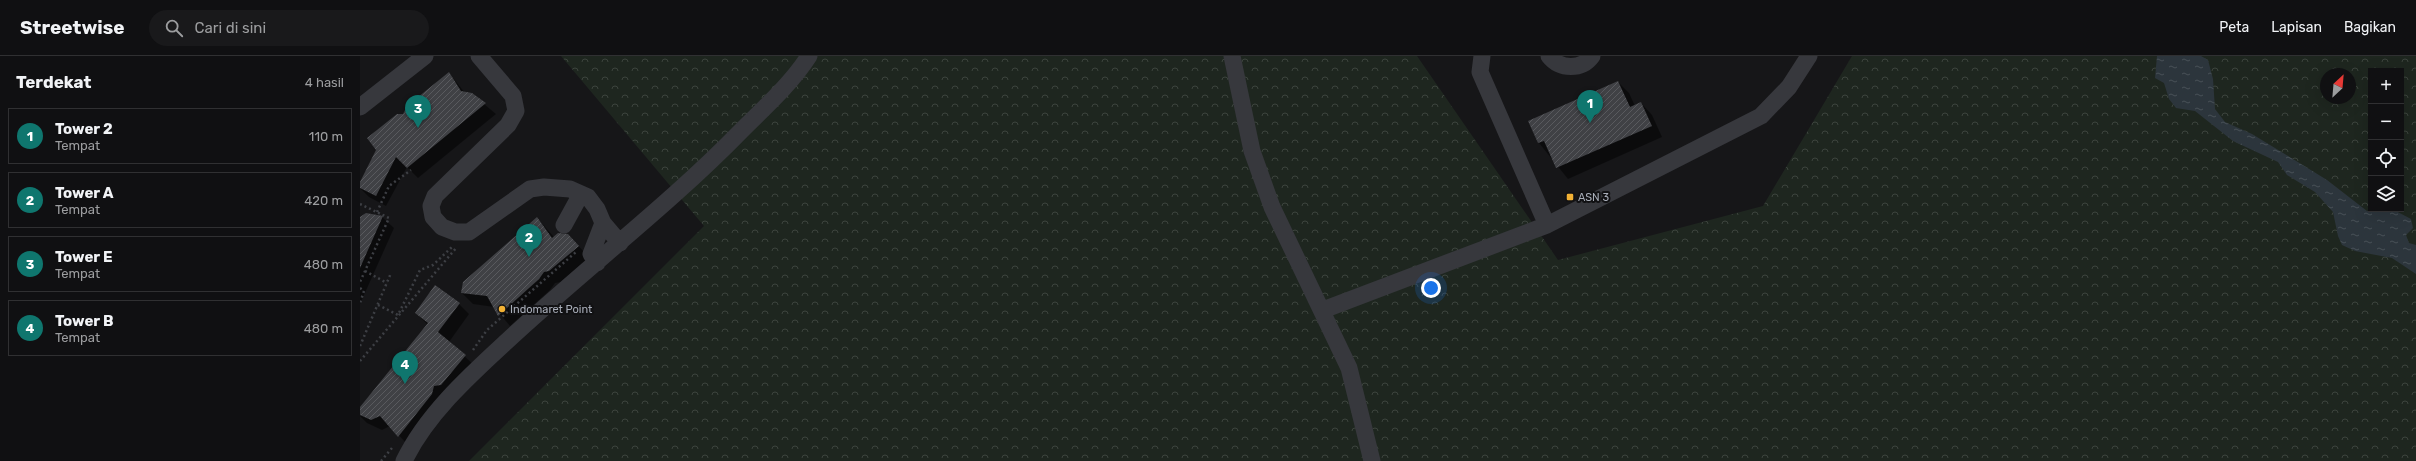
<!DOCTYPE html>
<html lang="id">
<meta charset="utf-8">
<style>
body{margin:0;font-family:Rubik,sans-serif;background:#19191b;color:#f1f3f6}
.controls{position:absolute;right:12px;top:12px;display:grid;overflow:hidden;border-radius:0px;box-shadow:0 4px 16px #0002}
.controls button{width:36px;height:36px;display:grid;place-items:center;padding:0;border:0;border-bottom:1px solid #303032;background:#101012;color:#f1f3f6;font:20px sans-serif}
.compass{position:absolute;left:1960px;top:12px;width:36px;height:36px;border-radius:50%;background:#101012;box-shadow:0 4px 16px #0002;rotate:26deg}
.you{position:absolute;left:1071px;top:232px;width:14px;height:14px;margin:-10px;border:3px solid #fff;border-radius:50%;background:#1a73e8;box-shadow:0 0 0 6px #1a73e833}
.badge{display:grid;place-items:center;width:26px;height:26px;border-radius:50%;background:#0f766e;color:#fff;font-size:13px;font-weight:700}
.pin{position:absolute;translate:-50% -33px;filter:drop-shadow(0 1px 2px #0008)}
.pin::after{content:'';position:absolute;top:21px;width:14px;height:12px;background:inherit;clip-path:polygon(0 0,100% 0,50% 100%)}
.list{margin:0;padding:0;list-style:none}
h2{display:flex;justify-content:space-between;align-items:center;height:52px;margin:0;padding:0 16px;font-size:17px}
h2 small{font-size:13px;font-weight:400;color:#9c9d9f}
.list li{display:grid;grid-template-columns:26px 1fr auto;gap:12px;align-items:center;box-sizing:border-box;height:56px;margin:0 8px 8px;padding:0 8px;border:1px solid #303032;border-radius:0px}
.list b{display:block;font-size:15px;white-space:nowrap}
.list p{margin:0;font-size:13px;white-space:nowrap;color:#9c9d9f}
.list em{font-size:13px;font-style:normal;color:#9c9d9f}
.icon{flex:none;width:22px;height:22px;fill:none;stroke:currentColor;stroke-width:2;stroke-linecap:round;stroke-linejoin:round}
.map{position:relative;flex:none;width:2056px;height:405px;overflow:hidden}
header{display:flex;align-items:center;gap:24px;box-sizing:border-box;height:56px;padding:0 20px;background:#101012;border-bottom:1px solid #303032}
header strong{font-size:19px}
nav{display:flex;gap:22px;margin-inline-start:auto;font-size:14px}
.search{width:280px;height:36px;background:#19191b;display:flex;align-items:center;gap:10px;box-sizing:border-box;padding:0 14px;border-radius:22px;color:#9c9d9f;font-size:15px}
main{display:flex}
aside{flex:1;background:#101012}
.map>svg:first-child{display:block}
</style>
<header>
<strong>Streetwise</strong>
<div class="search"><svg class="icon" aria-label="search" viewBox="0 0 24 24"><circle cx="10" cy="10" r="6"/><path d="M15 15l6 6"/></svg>Cari di sini</div>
<nav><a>Peta</a><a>Lapisan</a><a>Bagikan</a></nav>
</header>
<main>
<aside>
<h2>Terdekat<small>4 hasil</small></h2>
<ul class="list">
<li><span class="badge">1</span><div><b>Tower 2</b><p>Tempat</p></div><em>110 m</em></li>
<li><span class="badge">2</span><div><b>Tower A</b><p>Tempat</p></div><em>420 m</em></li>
<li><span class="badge">3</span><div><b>Tower E</b><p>Tempat</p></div><em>480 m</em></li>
<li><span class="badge">4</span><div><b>Tower B</b><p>Tempat</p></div><em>480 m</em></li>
</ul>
</aside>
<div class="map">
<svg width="2056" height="405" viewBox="0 0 2056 405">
<defs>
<pattern id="forest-crowns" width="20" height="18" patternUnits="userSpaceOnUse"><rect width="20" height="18" fill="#1e261f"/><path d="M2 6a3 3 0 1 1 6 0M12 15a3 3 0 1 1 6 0" fill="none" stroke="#3c433d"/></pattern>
<pattern id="water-ripples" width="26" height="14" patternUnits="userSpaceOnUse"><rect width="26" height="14" fill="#2c353c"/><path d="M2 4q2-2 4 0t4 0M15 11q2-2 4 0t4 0" fill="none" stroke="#485056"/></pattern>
<pattern id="building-hatch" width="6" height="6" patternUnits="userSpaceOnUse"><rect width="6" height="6" fill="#404145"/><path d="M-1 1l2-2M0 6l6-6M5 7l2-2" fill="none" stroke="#595a5e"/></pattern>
</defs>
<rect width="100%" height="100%" fill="#161618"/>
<!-- forest -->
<path fill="url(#forest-crowns)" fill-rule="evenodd" d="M201,0H1057L1198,204L1403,150L1492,0H2056V405H109L344,170ZM2011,15H2041V153H2011ZM1966,18H1990V42H1966Z"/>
<!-- water -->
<path fill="url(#water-ripples)" d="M1797,0H1841L1848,4L1853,23L1855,53L1865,66L1892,78L1967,124L2007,155L2021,156L2032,153L2051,163L2053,172L2046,179L2049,187L2056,189V218L2032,202L1995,195L1982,189L1978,180L1973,156L1955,136L1927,119L1918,106L1873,85L1835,55L1816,52L1809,43L1804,27L1795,22Z"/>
<!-- shadow -->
<path fill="#0007" d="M89,17L105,37L112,38L136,58L58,122L47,111L26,150L9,141L0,132V128L44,59Z
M1258,26L1269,37L1275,50L1281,47L1292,59L1302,81L1208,123L1179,87Z
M6,158L22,161L34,172L0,248V163Z
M177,162L194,181L208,179L229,201L201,226L195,227L190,234L150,270L134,251L113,248L102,237Z
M99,248L109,258L89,286L115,310L47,388L30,370L22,374L7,367L0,360V353L68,269L56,257Z"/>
<!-- building -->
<path fill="url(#building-hatch)" d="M89,16L101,35L112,37L126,47L47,112L36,101L16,140L0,132V126L16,94L7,82L37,58H43L47,50Z
M1258,25L1270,51L1281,46L1292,70L1196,112L1184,85L1178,87L1168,65Z
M6,157L23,160L0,212V161Z
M177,161L192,182L198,177L208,178L219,190L189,215L184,216L179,223L138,260L127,240L101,237L103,226Z
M75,229L100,247L78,276L106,299L81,329L74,330L72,338L38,381L20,360L11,364L0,359V351L68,267L55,257Z"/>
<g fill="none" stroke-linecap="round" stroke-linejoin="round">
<!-- path -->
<path stroke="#3d3f44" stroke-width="2.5" stroke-dasharray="2 3" stroke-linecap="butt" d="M0,148L29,162L0,226
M17,156L29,130L51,114
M5,215L27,227
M0,232L4,235L0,247
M18,249L38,259L60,214L73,209L92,191
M0,290L31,217
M113,294L127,274L216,196
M0,305L97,191
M21,405L32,392"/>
<!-- minor -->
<path stroke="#37383d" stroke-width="17" d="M119,0L153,40L156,55L148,69L75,140L71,150L73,161L82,171L95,176H109L170,133L184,131L210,133L228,141L237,153L243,167L260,187
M872,0L892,95L912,151L989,312L1012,405
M1122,0L1120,16L1187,169
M1189,0C1200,14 1222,14 1232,0
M0,51L65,0
M204,169L221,138
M237,207L231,198L243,167
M963,254L1187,169L1401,60L1429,31L1449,0
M44,405C66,359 109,320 146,286C223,214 308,150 382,74C405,51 431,28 449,0"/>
</g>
<!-- markers -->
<g fill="#f2b134" stroke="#111113" stroke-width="1.5">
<rect x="1206" y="137" width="8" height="8" rx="2"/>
<circle cx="142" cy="253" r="4"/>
</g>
<g text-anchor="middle" stroke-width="4" stroke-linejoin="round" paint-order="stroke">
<!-- poi labels -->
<g font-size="11" fill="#a8adb8" stroke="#111113" text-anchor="start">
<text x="1218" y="145">ASN 3</text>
<text x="150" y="257">Indomaret Point</text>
</g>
</g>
</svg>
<div class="controls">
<button>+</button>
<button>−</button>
<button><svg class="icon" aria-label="locate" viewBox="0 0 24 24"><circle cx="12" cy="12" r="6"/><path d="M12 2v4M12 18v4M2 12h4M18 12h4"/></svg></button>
<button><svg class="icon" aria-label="layers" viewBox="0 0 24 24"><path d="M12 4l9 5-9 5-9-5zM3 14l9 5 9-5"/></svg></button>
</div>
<svg class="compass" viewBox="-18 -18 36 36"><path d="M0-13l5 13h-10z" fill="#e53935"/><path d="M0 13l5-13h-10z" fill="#9c9d9f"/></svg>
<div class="you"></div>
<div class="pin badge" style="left:1230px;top:67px">1</div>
<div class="pin badge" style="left:169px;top:201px">2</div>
<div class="pin badge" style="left:58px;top:72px">3</div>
<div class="pin badge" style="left:45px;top:328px">4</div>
</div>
</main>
